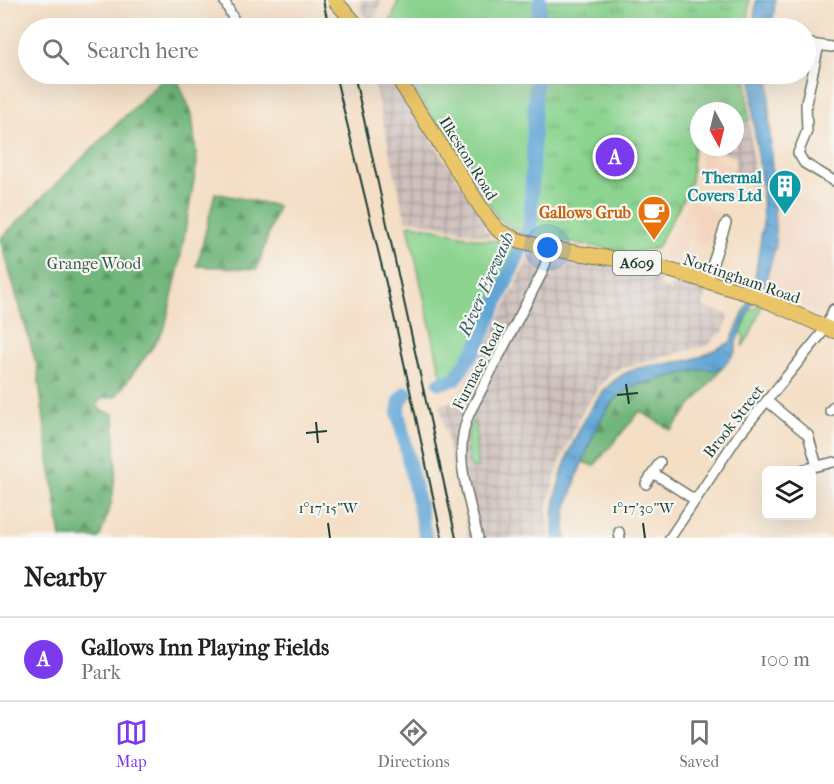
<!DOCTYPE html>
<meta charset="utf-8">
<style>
body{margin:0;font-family:"IM FELL French Canon",serif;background:#f6f6f6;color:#202124}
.controls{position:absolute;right:18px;bottom:18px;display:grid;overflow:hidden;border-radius:9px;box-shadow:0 6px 24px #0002}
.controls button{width:54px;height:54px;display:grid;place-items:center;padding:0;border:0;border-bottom:2px solid #e0e0e0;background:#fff;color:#202124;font:30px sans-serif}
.compass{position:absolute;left:690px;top:102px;width:54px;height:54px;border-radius:50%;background:#fff;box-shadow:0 6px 24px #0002;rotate:173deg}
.you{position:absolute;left:548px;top:248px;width:21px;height:21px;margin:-15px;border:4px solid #fff;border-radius:50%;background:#1a73e8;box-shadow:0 0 0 9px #1a73e833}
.badge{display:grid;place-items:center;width:39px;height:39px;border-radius:50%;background:#7c3aed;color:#fff;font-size:20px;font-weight:700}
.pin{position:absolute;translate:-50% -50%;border:3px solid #fff;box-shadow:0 2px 6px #0006}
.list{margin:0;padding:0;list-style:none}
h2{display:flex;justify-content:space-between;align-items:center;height:78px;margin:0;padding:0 24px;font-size:26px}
h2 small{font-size:20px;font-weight:400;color:#757577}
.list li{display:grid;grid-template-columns:39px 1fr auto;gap:18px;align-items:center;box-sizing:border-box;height:84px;padding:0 24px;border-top:2px solid #e0e0e0}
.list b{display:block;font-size:22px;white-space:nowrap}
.list p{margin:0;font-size:20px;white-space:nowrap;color:#757577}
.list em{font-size:20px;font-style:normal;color:#757577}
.icon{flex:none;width:33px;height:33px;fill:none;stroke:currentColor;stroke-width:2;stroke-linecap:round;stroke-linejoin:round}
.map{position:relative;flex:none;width:834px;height:538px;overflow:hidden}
.search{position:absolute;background:#fff;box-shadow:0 6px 24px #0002;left:18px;right:18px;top:18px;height:66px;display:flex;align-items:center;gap:15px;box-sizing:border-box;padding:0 21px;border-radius:33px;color:#757577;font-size:22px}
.sheet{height:162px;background:#fff}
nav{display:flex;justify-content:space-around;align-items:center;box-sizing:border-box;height:84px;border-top:2px solid #e0e0e0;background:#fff;font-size:16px;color:#757577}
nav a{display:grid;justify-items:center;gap:3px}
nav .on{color:#7c3aed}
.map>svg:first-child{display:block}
</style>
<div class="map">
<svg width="834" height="538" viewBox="0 0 834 538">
<defs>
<pattern id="industrial-grid" width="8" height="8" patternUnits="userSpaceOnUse" patternTransform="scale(1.5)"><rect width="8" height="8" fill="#cfc0bb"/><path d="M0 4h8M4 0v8" fill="none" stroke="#a79d99"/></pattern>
<pattern id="forest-firs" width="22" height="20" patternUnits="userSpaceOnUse" patternTransform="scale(1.5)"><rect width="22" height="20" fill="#71b67a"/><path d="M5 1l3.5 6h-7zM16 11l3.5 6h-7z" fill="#5c9565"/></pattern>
<pattern id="park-tufts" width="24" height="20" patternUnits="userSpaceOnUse" patternTransform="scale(1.5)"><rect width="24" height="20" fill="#8cd490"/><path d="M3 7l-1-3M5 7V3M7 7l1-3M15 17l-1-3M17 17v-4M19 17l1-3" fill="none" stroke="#72ad76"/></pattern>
<pattern id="water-ripples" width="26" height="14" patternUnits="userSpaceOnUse" patternTransform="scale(1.5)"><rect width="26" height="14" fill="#61a5d6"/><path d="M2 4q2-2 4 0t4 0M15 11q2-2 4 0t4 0" fill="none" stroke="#4f88ae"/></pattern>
</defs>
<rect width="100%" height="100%" fill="#f6f6f2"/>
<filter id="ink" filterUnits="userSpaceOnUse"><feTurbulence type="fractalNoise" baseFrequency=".0167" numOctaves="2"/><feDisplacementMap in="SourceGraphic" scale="12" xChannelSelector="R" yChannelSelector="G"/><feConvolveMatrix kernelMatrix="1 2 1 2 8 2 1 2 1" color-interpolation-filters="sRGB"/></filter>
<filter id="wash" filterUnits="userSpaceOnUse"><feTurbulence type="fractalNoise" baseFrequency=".008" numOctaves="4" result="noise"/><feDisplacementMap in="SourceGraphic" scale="24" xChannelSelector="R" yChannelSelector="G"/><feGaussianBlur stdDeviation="1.35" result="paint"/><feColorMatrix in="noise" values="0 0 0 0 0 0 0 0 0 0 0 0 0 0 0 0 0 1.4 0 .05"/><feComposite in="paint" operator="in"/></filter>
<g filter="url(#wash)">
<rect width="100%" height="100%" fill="#f4dec4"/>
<!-- built -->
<path fill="#f3d4bf" d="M735,121H749L743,160L715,149L712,155L716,161L734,168L726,189L700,178L702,147H735Z
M773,181L834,215V293L824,316L763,289L776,245Z
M691,200L719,213L705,245L688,239L678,263L662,256Z"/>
<!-- industrial -->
<path fill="url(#industrial-grid)" d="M361,0H382L372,23L361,11Z
M389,74L484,220L485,231L490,233L489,237L414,220L406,221L373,79Z
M735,121H749L756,188L732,174L737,158L712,147H735Z
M531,254L653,273L660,279L659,286L669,290L675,279L708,288L703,306L729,315L723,332L715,337L713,341L708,345L622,368L612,373L600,386L582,412L558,467L547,510L549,538H468L463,501L459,494L440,405L459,400Z"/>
<!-- grass -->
<path fill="#8cd490" stroke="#568862" stroke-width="1.5" d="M398,0H536L534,28H386L393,17Z
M404,74H531L526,216L522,233L505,224L497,216Z
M413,224L483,240L507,241L516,244L490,309L457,373L442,379L408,225Z
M757,304L762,306L750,335L742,347L744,336L741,333L750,309L755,310Z
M472,422L476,423L477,468H471C465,455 466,435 472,422Z"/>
<!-- forest -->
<path fill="url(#forest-firs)" stroke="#487a57" stroke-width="1.5" d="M168,74H175L192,114L197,163L179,266L165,327L152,348L116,396L101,399L97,405L100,410L114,414L116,468L112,500L101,534L99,538H61L47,445L37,366L0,239Z
M215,193L278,206L257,269L197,266Z
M723,367L671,430L640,411L594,466L582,462C592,438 602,407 625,391C636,383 680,373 696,370C705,368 714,370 723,367Z"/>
<!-- park -->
<path fill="url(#park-tufts)" stroke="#568862" stroke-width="1.5" d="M543,0H749L748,28H542Z
M540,74H746L749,121H735V111H699V121H696L691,181L686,194L656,249L628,252L533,236L537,221L536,168Z"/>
<!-- water -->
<path fill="url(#water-ripples)" stroke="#407185" stroke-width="1.5" d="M756,0H775L772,28H754Z
M752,74H770L769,116L776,245L763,289L753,302L736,342V351L723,367L714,370L702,369L639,384L625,391L611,403L598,424L580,468L566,509L565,524L566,538H554C553,527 553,516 554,506C560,467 588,394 624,374C646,362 673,366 696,358C708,355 718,347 730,343L753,292L763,224L762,187L753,118Z"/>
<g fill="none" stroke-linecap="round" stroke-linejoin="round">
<!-- river -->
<path stroke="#61a5d6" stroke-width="14" d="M538,28L540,0
M440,383L455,379L478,345L530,229L536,74
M406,393L400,401L398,412L426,538"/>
</g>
</g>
<g filter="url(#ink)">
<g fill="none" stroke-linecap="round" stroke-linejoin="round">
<defs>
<path id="minor" d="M224,0L238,28
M810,44L832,47
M819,45L806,103L807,131L798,153L804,163L834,181
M707,281L726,223
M767,401L808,435L817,466
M830,411L834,406
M801,470L834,462
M653,473L695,500
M646,484L660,462
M619,532L620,538
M478,538C469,497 451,452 470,412L542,273L546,262V248
M670,538L738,436L827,327"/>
<path id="tertiary" d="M827,327L834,310"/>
<path id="primary" d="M395,74L487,217L499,231L518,240L546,248L641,263L669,270L756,296L834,331"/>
</defs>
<!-- minor casing -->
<use href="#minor" stroke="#6a7566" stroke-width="12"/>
<!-- tertiary casing -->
<use href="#tertiary" stroke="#6a7566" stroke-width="14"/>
<!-- primary casing -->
<use href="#primary" stroke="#6a7566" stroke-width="16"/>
<!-- minor -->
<use href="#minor" stroke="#fff" stroke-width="9"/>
<!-- tertiary -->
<use href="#tertiary" stroke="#fff" stroke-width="10"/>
<!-- primary -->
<use href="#primary" stroke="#eac669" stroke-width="14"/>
<!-- rail -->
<path stroke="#1f3d34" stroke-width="2" d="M323,0L329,28
M337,0L344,28
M335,74L393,312L442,538
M354,74L456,538"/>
<defs>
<path id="primary-bridge" d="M334,0L360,28"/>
</defs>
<!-- primary-bridge casing -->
<use href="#primary-bridge" stroke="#6a7566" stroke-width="16" stroke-linecap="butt"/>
<!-- primary-bridge -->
<use href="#primary-bridge" stroke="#eac669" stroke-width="14"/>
</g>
</g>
<!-- ticks -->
<path fill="none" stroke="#1f3d34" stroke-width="2" d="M626,384L629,404M617,395L638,393M316,422L318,443M306,433L327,431M328,523L330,538M643,523L645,538"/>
<!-- icons -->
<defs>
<symbol id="building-pin" viewBox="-11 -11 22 30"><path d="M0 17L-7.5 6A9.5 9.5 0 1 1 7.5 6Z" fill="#0f9aa8" stroke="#f6f6f2"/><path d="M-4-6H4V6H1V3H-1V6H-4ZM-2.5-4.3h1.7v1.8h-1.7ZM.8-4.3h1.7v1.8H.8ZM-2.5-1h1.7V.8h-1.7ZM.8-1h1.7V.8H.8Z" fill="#fff"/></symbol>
<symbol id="cafe-pin" viewBox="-11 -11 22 30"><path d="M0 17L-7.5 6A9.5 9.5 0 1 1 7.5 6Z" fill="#e8710a" stroke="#f6f6f2"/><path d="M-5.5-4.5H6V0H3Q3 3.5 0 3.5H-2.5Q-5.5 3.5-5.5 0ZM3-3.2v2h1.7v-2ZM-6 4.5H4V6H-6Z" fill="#fff"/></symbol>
</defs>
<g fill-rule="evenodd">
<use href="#building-pin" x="766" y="167" width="38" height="52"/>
<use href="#cafe-pin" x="635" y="193" width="38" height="52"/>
</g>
<g text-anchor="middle" stroke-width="4.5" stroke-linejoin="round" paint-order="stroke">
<!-- shield labels -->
<rect fill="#f6f6f2" stroke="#60746d" stroke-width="1.5" x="613" y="251" width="48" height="24" rx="4.5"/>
<g font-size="15" font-weight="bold" fill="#1f3d34">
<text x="637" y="268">A609</text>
</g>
<!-- street labels -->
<g font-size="16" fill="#1f3d34" stroke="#f6f6f2">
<text transform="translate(469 158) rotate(58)" y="6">Ilkeston Road</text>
<text transform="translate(742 278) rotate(19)" y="6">Nottingham Road</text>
<text transform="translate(478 366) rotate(-63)" y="6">Furnace Road</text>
<text transform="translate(733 421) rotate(-52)" y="6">Brook Street</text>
</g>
<!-- culture labels -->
<g font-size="16" font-weight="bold" fill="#0d838f" stroke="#f6f6f2" text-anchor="end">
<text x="762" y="183">Thermal<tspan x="762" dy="18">Covers Ltd</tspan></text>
</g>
<!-- food labels -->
<g font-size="16" font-weight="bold" fill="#c56008" stroke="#f6f6f2" text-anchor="end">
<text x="631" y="218">Gallows Grub</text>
</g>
<!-- park labels -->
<g font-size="16" fill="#355b46" stroke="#f6f6f2">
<text x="94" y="269">Grange Wood</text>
</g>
<!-- water labels -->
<g font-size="18" font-style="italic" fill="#335c65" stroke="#f6f6f2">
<text transform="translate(486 284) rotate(-66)" y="6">River Erewash</text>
</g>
</g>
<g font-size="15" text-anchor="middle" fill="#1f3d34" stroke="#f6f6f2" stroke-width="4.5" stroke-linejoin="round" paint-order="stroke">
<text x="328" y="513">1°17'15"W</text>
<text x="643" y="513">1°17'30"W</text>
</g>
</svg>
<div class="controls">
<button><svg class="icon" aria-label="layers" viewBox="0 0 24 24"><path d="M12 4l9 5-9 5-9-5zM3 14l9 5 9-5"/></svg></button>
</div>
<svg class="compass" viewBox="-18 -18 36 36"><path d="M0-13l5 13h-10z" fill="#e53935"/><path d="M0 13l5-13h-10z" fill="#757577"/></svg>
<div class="you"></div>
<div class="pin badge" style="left:615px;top:157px">A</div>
<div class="search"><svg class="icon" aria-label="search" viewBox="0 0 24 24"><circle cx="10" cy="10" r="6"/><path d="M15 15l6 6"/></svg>Search here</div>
</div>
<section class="sheet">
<h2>Nearby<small></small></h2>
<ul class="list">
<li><span class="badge">A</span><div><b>Gallows Inn Playing Fields</b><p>Park</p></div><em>100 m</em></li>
</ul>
</section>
<nav>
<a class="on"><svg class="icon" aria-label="map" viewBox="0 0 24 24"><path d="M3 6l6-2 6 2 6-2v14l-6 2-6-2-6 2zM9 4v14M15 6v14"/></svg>Map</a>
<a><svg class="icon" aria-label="directions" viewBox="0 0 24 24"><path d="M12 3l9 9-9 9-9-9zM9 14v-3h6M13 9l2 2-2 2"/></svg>Directions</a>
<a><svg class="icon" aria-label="saved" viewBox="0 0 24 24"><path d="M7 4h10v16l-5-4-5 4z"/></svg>Saved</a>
</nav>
